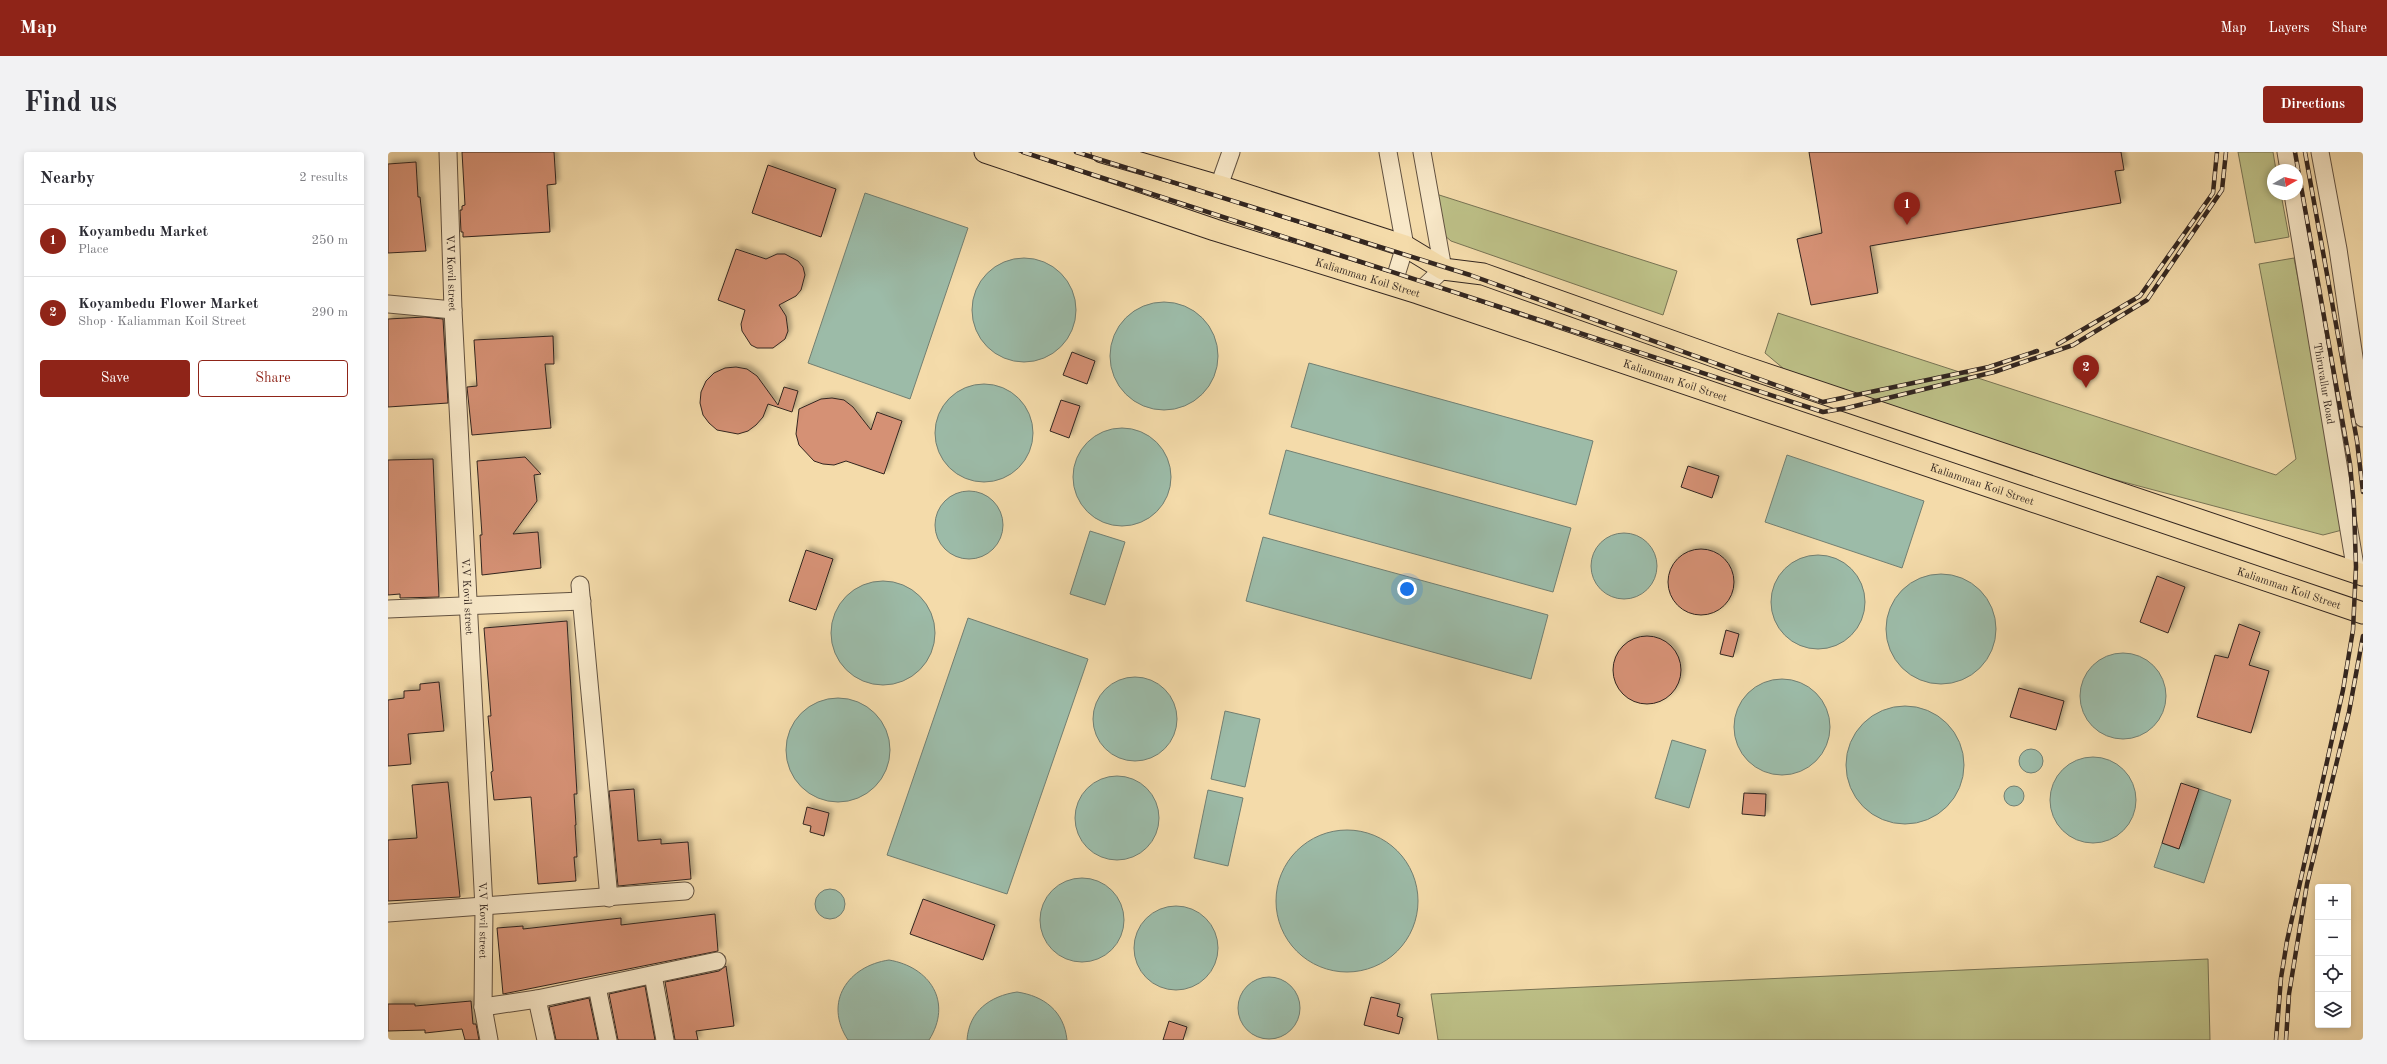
<!DOCTYPE html>
<meta charset="utf-8">
<style>
body{margin:0;font-family:"Old Standard TT",serif;background:#f2f2f3;color:#2b2b33}
.controls{position:absolute;right:12px;bottom:12px;display:grid;overflow:hidden;border-radius:4px;box-shadow:0 2px 6px #0003}
.controls button{width:36px;height:36px;display:grid;place-items:center;padding:0;border:0;border-bottom:1px solid #e1e1e2;background:#fff;color:#2b2b33;font:20px sans-serif}
.compass{position:absolute;left:1879px;top:12px;width:36px;height:36px;border-radius:50%;background:#fff;box-shadow:0 2px 6px #0003;rotate:81deg}
.you{position:absolute;left:1019px;top:437px;width:14px;height:14px;margin:-10px;border:3px solid #fff;border-radius:50%;background:#1a73e8;box-shadow:0 0 0 6px #1a73e833}
.badge{display:grid;place-items:center;width:26px;height:26px;border-radius:50%;background:#8f2418;color:#fff;font-size:13px;font-weight:700}
.pin{position:absolute;translate:-50% -33px;filter:drop-shadow(0 1px 2px #0008)}
.pin::after{content:'';position:absolute;top:21px;width:14px;height:12px;background:inherit;clip-path:polygon(0 0,100% 0,50% 100%)}
.list{margin:0;padding:0;list-style:none}
h2{display:flex;justify-content:space-between;align-items:center;height:52px;margin:0;padding:0 16px;font-size:17px}
h2 small{font-size:13px;font-weight:400;color:#7c7c81}
.list li{display:grid;grid-template-columns:26px 1fr auto;gap:12px;align-items:center;box-sizing:border-box;height:72px;padding:0 16px;border-top:1px solid #e1e1e2}
.list b{display:block;font-size:15px;white-space:nowrap}
.list p{margin:0;font-size:13px;white-space:nowrap;color:#7c7c81}
.list em{font-size:13px;font-style:normal;color:#7c7c81}
.actions{display:flex;gap:8px;padding:12px 16px}
.actions a{flex:1;padding:9px 0;border:1px solid #8f2418;border-radius:4px;text-align:center;font-size:14px;color:#8f2418}
.actions .main{background:#8f2418;color:#fff}
.icon{flex:none;width:22px;height:22px;fill:none;stroke:currentColor;stroke-width:2;stroke-linecap:round;stroke-linejoin:round}
.map{position:relative;flex:none;width:1975px;height:888px;overflow:hidden;border-radius:4px}
header{display:flex;align-items:center;gap:24px;box-sizing:border-box;height:56px;padding:0 20px;background:#8f2418;color:#fff}
header strong{font-size:19px}
nav{display:flex;gap:22px;margin-inline-start:auto;font-size:14px}
.intro{display:flex;align-items:center;justify-content:space-between;box-sizing:border-box;height:96px;padding:0 24px}
h1{margin:0;font-size:28px}
.button{padding:10px 18px;border-radius:4px;background:#8f2418;color:#fff;font-size:14px;font-weight:700}
main{display:flex;gap:24px;padding:0 24px}
aside{flex:1;background:#fff;border-radius:4px;box-shadow:0 2px 6px #0003}
.map>svg:first-child{display:block}
</style>
<header>
<strong>Map</strong>
<nav><a>Map</a><a>Layers</a><a>Share</a></nav>
</header>
<div class="intro"><h1>Find us</h1><a class="button">Directions</a></div>
<main>
<aside>
<h2>Nearby<small>2 results</small></h2>
<ul class="list">
<li><span class="badge">1</span><div><b>Koyambedu Market</b><p>Place</p></div><em>250 m</em></li>
<li><span class="badge">2</span><div><b>Koyambedu Flower Market</b><p>Shop · Kaliamman Koil Street</p></div><em>290 m</em></li>
</ul>
<div class="actions"><a class="main">Save</a><a>Share</a></div>
</aside>
<div class="map">
<svg width="1975" height="888" viewBox="0 0 1975 888">
<defs>
<filter id="shadow"><feDropShadow dx="3.5" dy="-3.5" stdDeviation="2" flood-color="#0004"/></filter>
</defs>
<rect width="100%" height="100%" fill="#f4dbaa"/>
<filter id="stains"><feTurbulence type="fractalNoise" baseFrequency=".005" numOctaves="4"/><feColorMatrix values="0 0 0 0 .2 0 0 0 0 .09 0 0 0 0 .02 0 0 0 .5 -.17"/></filter>
<radialGradient id="worn" r=".72"><stop offset=".6" stop-color="#630" stop-opacity="0"/><stop offset="1" stop-color="#630" stop-opacity=".3"/></radialGradient>
<!-- green -->
<path fill="#bdc087" stroke="#787354" d="M1850,0H1885L1888,18H1885V42H1893L1901,85L1867,91Z
M1045,41L1289,119L1275,163L1063,89L1056,83Z
M1906,106L1958,377L1935,383L1435,250L1377,201L1390,161L1888,323L1908,307L1871,112Z
M1820,807L1822,888H1050L1043,842Z"/>
<!-- water -->
<path fill="#9cbba8" stroke="#727f72" d="M477,41L580,76L522,247L420,211Z
M584 158a52 52 0 1 1 104 0a52 52 0 1 1-104 0Z
M722 204a54 54 0 1 1 108 0a54 54 0 1 1-108 0Z
M921,211L1205,289L1188,353L903,275Z
M547 281a49 49 0 1 1 98 0a49 49 0 1 1-98 0Z
M685 325a49 49 0 1 1 98 0a49 49 0 1 1-98 0Z
M898,298L1183,376L1165,440L881,362Z
M1399,303L1536,349L1514,416L1377,370Z
M547 373a34 34 0 1 1 68 0a34 34 0 1 1-68 0Z
M702,379L737,390L717,453L682,442Z
M1203 414a33 33 0 1 1 66 0a33 33 0 1 1-66 0Z
M875,385L1160,463L1143,527L858,449Z
M1383 450a47 47 0 1 1 94 0a47 47 0 1 1-94 0Z
M1498 477a55 55 0 1 1 110 0a55 55 0 1 1-110 0Z
M443 481a52 52 0 1 1 104 0a52 52 0 1 1-104 0Z
M580,466L700,507L619,742L499,703Z
M1692 544a43 43 0 1 1 86 0a43 43 0 1 1-86 0Z
M705 567a42 42 0 1 1 84 0a42 42 0 1 1-84 0Z
M1346 575a48 48 0 1 1 96 0a48 48 0 1 1-96 0Z
M398 598a52 52 0 1 1 104 0a52 52 0 1 1-104 0Z
M1458 613a59 59 0 1 1 118 0a59 59 0 1 1-118 0Z
M837,559L872,567L857,635L823,627Z
M1284,588L1318,598L1301,656L1267,646Z
M1631 609a12 12 0 1 1 24 0a12 12 0 1 1-24 0Z
M1662 648a43 43 0 1 1 86 0a43 43 0 1 1-86 0Z
M687 666a42 42 0 1 1 84 0a42 42 0 1 1-84 0Z
M1616 644a10 10 0 1 1 20 0a10 10 0 1 1-20 0Z
M1811,637L1843,648L1816,731L1766,715L1774,691L1791,697Z
M820,638L855,646L840,714L806,706Z
M888 749a71 71 0 1 1 142 0a71 71 0 1 1-142 0Z
M652 768a42 42 0 1 1 84 0a42 42 0 1 1-84 0Z
M427 752a15 15 0 1 1 30 0a15 15 0 1 1-30 0Z
M746 796a42 42 0 1 1 84 0a42 42 0 1 1-84 0Z
M501,808C542,815 565,850 541,888H460C435,850 460,814 501,808Z
M850 856a31 31 0 1 1 62 0a31 31 0 1 1-62 0Z
M629,840C656,844 676,859 679,888H579C581,859 602,844 629,840Z"/>
<!-- building -->
<path fill="#d59174" stroke="#332620" filter="url(#shadow)" d="M74,0H166L168,32L159,33L162,80L75,85V80H73L72,58H74V54L77,53Z
M1421,0H1733L1736,18L1727,19L1733,51L1482,94L1490,141L1423,153L1409,87L1434,81Z
M28,10L30,45H32L38,99L0,101V12Z
M380,13L448,37L433,85L364,61Z
M348,97L378,107L389,102H397L410,109L415,115L417,123L413,138L408,144L391,153L398,164L400,179L397,187L385,196H369L363,193L354,179L353,172L357,158L330,148Z
M37,165L55,167L60,251L0,255V167Z
M165,184L166,212H157L163,276L84,283L79,235L89,234L86,188Z
M684,200L707,209L699,232L675,223Z
M348,215L359,217L369,224L390,253L396,235L410,239L404,260L380,252L375,265L368,273L360,279L350,282L329,278L321,271L315,263L312,251L313,240L318,229L326,221L337,216Z
M444,246L456,248L465,255L483,278L489,260L514,269L496,322L458,309L446,313L435,312L426,309L411,293L408,282L411,257L433,247Z
M673,248L692,254L681,286L662,279Z
M137,305L153,322L146,323L149,349L125,382L150,380L153,416L94,423L92,383H94L89,309Z
M45,307L51,445L12,446V442L0,443V308Z
M1300,314L1331,324L1324,346L1293,335Z
M1280 430a33 33 0 1 1 66 0a33 33 0 1 1-66 0Z
M418,398L445,407L428,458L401,449Z
M1769,424L1797,435L1780,481L1752,470Z
M179,469L189,642H186L188,673H187L189,705H186L188,729L150,732L143,645L106,648L103,620L105,619L100,564H103L96,476Z
M1851,472L1872,480L1861,513L1881,519L1863,581L1809,565L1827,503L1840,506Z
M1338,478L1351,482L1345,505L1332,502Z
M1225 518a34 34 0 1 1 68 0a34 34 0 1 1-68 0Z
M51,530L56,579L20,582L23,612L0,614V548L16,546V539L32,538V532Z
M1631,536L1676,549L1668,578L1622,565Z
M60,630L72,745L0,749V688L29,686L24,633Z
M1793,631L1811,637L1791,697L1774,691Z
M246,637L250,689L273,687V692L300,690L303,727L230,734L221,639Z
M1356,641L1378,642L1377,664L1354,662Z
M419,655L441,661L436,684L422,680L423,674L415,672Z
M535,747L607,773L595,808L522,782Z
M327,762L330,799L115,842L109,776L135,774V777L233,766V773Z
M338,814L346,874L308,879L310,888H287L277,830L331,819Z
M257,834L267,888H230L221,842Z
M983,845L1012,852L1009,864L1015,866L1011,882L976,873Z
M201,846L210,888H168L161,855Z
M83,849L85,872H88L91,888H77L74,877L37,881V878L0,879V852H27V854Z
M781,869L799,875L795,888H775Z"/>
<g fill="none" stroke-linecap="round" stroke-linejoin="round">
<defs>
<g id="minor">
<path id="s1" d="M60,0L65,158L96,756L95,855L101,888"/>
<path d="M1000,0L1017,94L1005,133"/>
<path d="M1898,0L1901,18"/>
<path d="M1932,0L1950,97L1975,266"/>
<path d="M831,34L843,0"/>
<path id="s2" d="M1905,42L1968,420"/>
<path d="M1030,141L1055,117L1034,0"/>
<path d="M0,152L65,158"/>
<path d="M192,433L221,746"/>
<path d="M0,457L194,449"/>
<path d="M0,761L297,739"/>
<path d="M265,823L277,888"/>
<path d="M209,835L220,888"/>
<path d="M149,847L158,888"/>
<path d="M95,855L149,847L329,809"/>
</g>
<g id="major">
<path id="s3" d="M597,0L827,78L1030,141L1975,461"/>
<path d="M714,0L831,34L1017,94L1055,117L1095,122L1348,212L1975,423"/>
</g>
</defs>
<!-- minor casing -->
<use href="#minor" stroke="#635342" stroke-width="19"/>
<!-- major casing -->
<use href="#major" stroke="#332620" stroke-width="23"/>
<!-- minor -->
<use href="#minor" stroke="#f8e8c8" stroke-width="17"/>
<!-- major -->
<use href="#major" stroke="#f4dbaa" stroke-width="21"/>
<defs>
<path id="rail" d="M635,0L1435,260L1459,256L1606,220L1685,193L1759,148L1834,38L1838,0
M688,0L1082,123L1435,250L1601,215L1649,199
M1917,0L1969,289L1975,340
M1670,192L1752,144L1825,41L1829,0
M1888,888L1893,826L1899,789L1955,538L1965,478L1968,415L1966,355L1962,312L1907,0
M1898,888L1901,842L1919,732L1961,560L1975,484"/>
</defs>
<!-- rail casing -->
<use href="#rail" stroke="#332620" stroke-width="4.5"/>
<!-- rail -->
<use href="#rail" stroke="#f8e8c8" stroke-width="3" stroke-dasharray="9" stroke-linecap="butt"/>
</g>
<g text-anchor="middle" stroke-width="3" stroke-linejoin="round" paint-order="stroke">
<!-- street labels -->
<g font-size="11" fill="#332620" stroke="#f8e8c8">
<text dy="4" stroke="none"><textPath href="#s1" startOffset="121">V.V Kovil street</textPath></text>
<text dy="4" stroke="none"><textPath href="#s3" startOffset="403">Kaliamman Koil Street</textPath></text>
<text dy="4" stroke="none"><textPath href="#s3" startOffset="727">Kaliamman Koil Street</textPath></text>
<text dy="4" stroke="none"><textPath href="#s2" startOffset="192">Thiruvallur Road</textPath></text>
<text dy="4" stroke="none"><textPath href="#s3" startOffset="1051">Kaliamman Koil Street</textPath></text>
<text dy="4" stroke="none"><textPath href="#s3" startOffset="1375">Kaliamman Koil Street</textPath></text>
<text dy="4" stroke="none"><textPath href="#s1" startOffset="445">V.V Kovil street</textPath></text>
<text dy="4" stroke="none"><textPath href="#s1" startOffset="769">V.V Kovil street</textPath></text>
</g>
</g>
<rect width="100%" height="100%" filter="url(#stains)"/>
<rect width="100%" height="100%" fill="url(#worn)"/>
</svg>
<div class="controls">
<button>+</button>
<button>−</button>
<button><svg class="icon" aria-label="locate" viewBox="0 0 24 24"><circle cx="12" cy="12" r="6"/><path d="M12 2v4M12 18v4M2 12h4M18 12h4"/></svg></button>
<button><svg class="icon" aria-label="layers" viewBox="0 0 24 24"><path d="M12 4l9 5-9 5-9-5zM3 14l9 5 9-5"/></svg></button>
</div>
<svg class="compass" viewBox="-18 -18 36 36"><path d="M0-13l5 13h-10z" fill="#e53935"/><path d="M0 13l5-13h-10z" fill="#7c7c81"/></svg>
<div class="you"></div>
<div class="pin badge" style="left:1519px;top:73px">1</div>
<div class="pin badge" style="left:1698px;top:236px">2</div>
</div>
</main>
